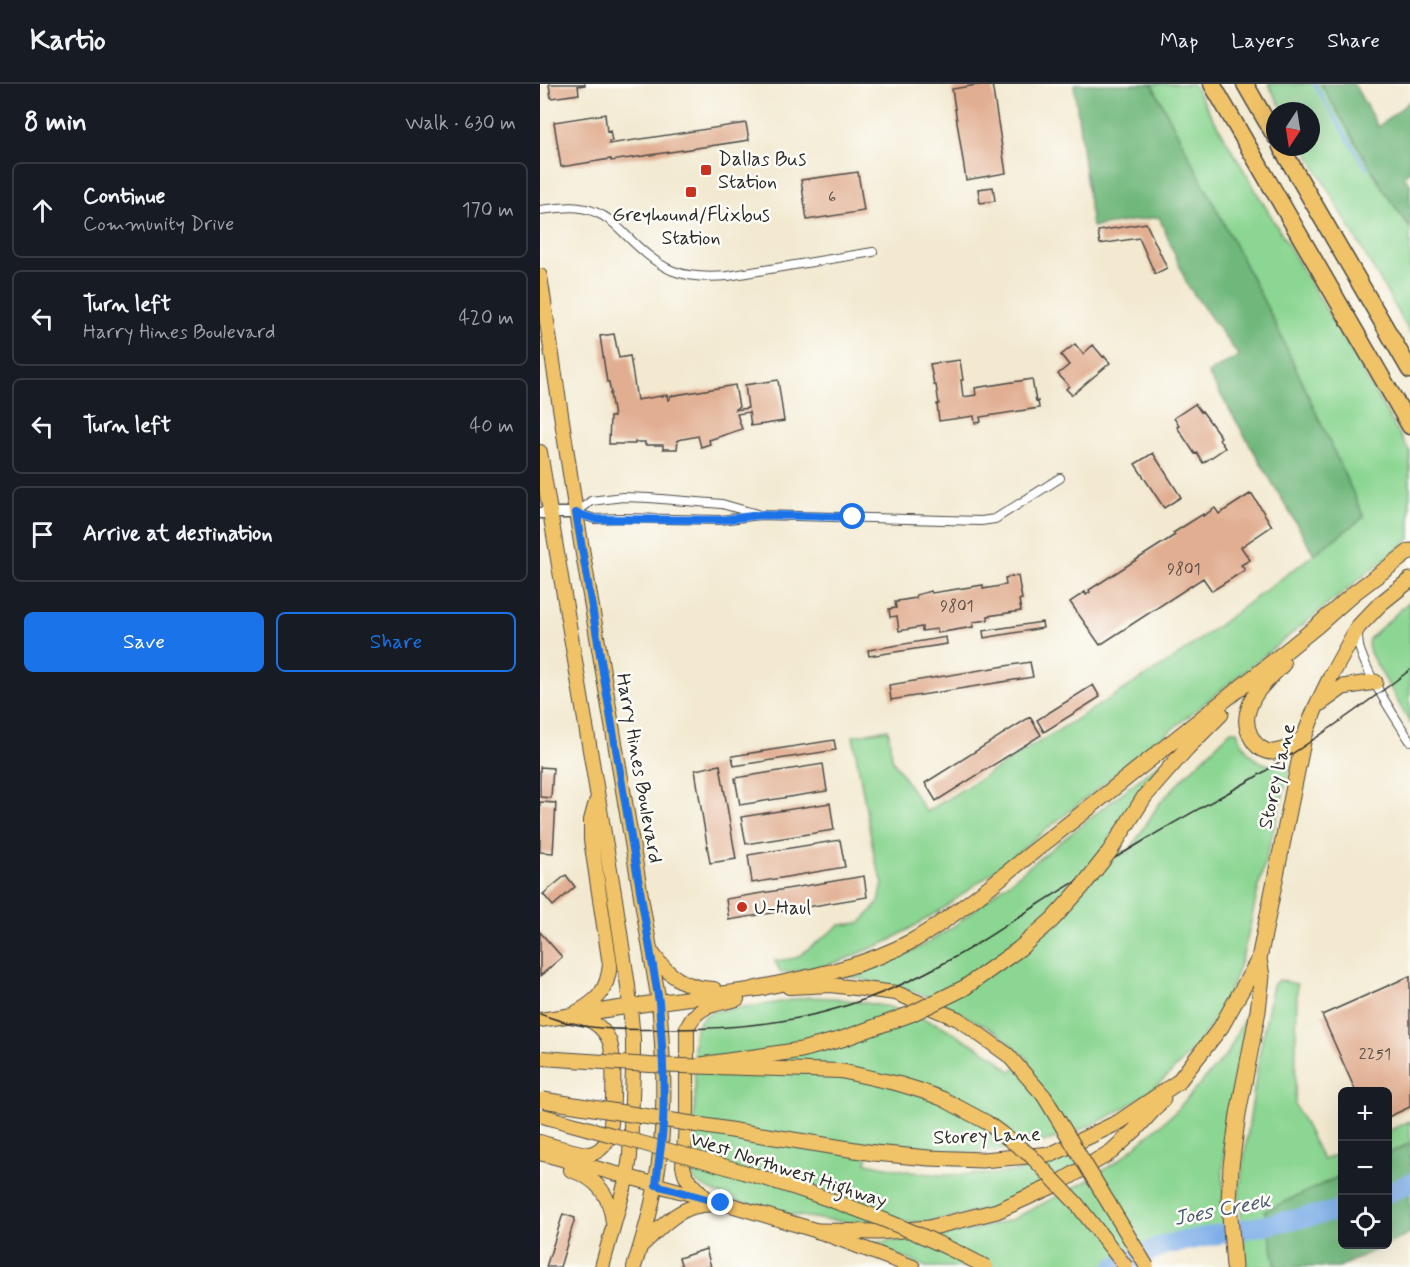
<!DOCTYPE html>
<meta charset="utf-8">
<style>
body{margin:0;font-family:Mynerve,sans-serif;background:#242831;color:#f1f3f6}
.controls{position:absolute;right:18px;bottom:18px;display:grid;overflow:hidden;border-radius:9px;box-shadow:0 6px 24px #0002}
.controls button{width:54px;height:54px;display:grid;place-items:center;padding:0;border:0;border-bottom:2px solid #363941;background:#171b24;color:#f1f3f6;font:30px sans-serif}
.compass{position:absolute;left:726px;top:18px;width:54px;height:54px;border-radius:50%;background:#171b24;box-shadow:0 6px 24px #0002;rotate:192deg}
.stop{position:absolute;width:18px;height:18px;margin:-14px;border:4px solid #1a73e8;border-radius:50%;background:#fff}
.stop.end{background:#1a73e8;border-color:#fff;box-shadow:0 2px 6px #0008}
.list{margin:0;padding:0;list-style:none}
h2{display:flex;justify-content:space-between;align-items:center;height:78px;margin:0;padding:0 24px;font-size:26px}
h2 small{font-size:20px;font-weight:400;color:#9ea1a6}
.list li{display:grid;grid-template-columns:39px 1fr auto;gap:18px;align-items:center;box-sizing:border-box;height:96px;margin:0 12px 12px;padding:0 12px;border:2px solid #363941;border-radius:9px}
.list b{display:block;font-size:22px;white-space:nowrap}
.list p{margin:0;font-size:20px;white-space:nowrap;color:#9ea1a6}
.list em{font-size:20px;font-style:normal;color:#9ea1a6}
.actions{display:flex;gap:12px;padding:18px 24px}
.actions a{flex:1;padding:14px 0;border:2px solid #1a73e8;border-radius:9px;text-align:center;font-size:21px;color:#1a73e8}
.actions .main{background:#1a73e8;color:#fff}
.icon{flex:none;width:33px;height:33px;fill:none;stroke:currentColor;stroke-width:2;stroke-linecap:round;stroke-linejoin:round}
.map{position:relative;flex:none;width:870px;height:1183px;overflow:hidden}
header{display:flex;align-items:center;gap:36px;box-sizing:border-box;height:84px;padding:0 30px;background:#171b24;border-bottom:2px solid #363941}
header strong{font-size:28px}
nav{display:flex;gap:33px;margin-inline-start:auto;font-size:21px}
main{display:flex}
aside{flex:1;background:#171b24}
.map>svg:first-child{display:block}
</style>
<header>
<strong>Kartio</strong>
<nav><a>Map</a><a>Layers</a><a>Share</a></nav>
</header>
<main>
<aside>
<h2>8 min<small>Walk · 630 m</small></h2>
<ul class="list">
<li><svg class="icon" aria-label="ahead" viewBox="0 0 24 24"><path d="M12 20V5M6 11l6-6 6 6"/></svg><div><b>Continue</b><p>Community Drive</p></div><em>170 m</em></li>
<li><svg class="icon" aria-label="left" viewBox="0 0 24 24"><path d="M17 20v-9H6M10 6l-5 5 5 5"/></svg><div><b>Turn left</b><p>Harry Hines Boulevard</p></div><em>420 m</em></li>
<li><svg class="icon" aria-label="left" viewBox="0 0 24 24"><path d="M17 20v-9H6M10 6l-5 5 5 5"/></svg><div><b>Turn left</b></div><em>40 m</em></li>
<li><svg class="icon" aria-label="arrive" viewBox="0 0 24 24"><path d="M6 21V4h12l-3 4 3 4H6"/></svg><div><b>Arrive at destination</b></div></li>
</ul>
<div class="actions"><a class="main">Save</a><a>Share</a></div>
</aside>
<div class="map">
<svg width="870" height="1183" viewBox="0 0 870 1183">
<rect width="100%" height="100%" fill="#fdfcf7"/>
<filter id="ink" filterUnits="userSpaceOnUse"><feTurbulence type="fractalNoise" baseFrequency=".0167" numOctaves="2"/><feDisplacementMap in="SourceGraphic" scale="12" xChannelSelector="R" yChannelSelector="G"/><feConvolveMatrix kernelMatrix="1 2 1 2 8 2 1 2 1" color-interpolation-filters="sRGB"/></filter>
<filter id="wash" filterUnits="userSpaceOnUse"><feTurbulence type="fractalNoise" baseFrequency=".008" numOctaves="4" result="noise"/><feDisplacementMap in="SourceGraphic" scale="24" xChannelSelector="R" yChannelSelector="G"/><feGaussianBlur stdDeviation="1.35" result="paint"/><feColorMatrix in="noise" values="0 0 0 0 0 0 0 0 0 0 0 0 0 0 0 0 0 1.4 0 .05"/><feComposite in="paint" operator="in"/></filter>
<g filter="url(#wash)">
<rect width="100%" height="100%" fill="#f2e9d0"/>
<!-- green -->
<path fill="#8bd692" stroke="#5b805e" stroke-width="1.5" d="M612,0H653L870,368V455L466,778L404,824L349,857L301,877L272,885L241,889L235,877L256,874L300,841L321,839L339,818L343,799L335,776L313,652L348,645L352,675L386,728L632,576L824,433L734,237Z
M728,0H781L845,108L870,144V249L764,63H771V27H744Z
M870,517V639L830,569L828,561L829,555Z
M691,647H697C707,674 721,684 750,682C741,721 730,758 720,797C711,835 705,875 688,910C640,1010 542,1062 434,1069C399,1071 364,1065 330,1058L326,1079L372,1088L402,1091L457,1090L493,1085L532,1072L539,1085L455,1125L387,1138H312L279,1135L254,1131L189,1115L157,1099L152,1092L155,1013L154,952C157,939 162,932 174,927L229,920L268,913L296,914L350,923L400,941L455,973L471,988L488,975L457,948L386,912L378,909L300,890C328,885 357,876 382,862C393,856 404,848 414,842L620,679L621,681L605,701L568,757L588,769L619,720L643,694Z
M739,896L757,900L755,1021L783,1076L802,1068V1091L726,1127L736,1183H706L699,1109L719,972L733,901Z
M708,925L686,1047L683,1086L684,1143L610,1160L560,1183H386L329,1159L366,1156L424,1148L471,1136L545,1098L578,1077L634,1029L688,969Z
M870,1037V1059L848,1070V1047Z"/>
<!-- forest -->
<path fill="#70b77c" stroke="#4e7154" stroke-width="1.5" d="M534,0H612L734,237L824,433L774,470L668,289L699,272L648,202L619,133L552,143Z
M781,0H814L838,43L870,17V87L864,92L870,100V144L845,108Z
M870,1059V1150L799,1183H736L725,1127L802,1091V1160H848V1070Z"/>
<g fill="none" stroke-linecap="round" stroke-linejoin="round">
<!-- stream -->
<path stroke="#7dade8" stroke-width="3" d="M774,0L827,85"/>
<!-- river -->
<path stroke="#7dade8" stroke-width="20" d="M848,1109L870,1099
M575,1183L624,1161L802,1126"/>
</g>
<g id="blocks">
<!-- building -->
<path fill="#e1ae91" d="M9,0H45V1L38,2L39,10L11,14Z
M443,0H452L466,89L426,96L412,5Z
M65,30L67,48L70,47L72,57H69V60L206,39L209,56L71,77V75L21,83L14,38Z
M318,88L324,127L267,136L261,96Z
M453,103L455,117L440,119L438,105Z
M606,139L627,184L615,190L599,154L560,160L558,147Z
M74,250L79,274L90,272L97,316L127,311L128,316L130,315V312L195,301L199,323L195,325V326L208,324L205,301L238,296L244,337L211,342L209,328L197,330L202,345L169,356L170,360L161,363L158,352L138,356L137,365H123V361H105V358H95V360H69L70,333H74L70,309H71L69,298H67L60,252Z
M535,260L543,270L553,261L563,273L564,272L570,279L532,311L526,305L529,302L518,290L529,281L521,271Z
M420,276L423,296H421L423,313L436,311L435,304L492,295L496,318L498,317L499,324L440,333L441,338L435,339L434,332L399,337L397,320H399L396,301H394L390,280Z
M655,320L661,328L662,327L681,353L679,355L685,364L663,379L657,369L655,370L637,343L639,342L634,334Z
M613,369L641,413L624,424L595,380Z
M710,410L711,411L712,410L732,442L701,463L710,476L701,481L705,486L672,507L663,494L560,561L530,518L545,508L546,511L550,508L549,506L635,451L633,449L663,430V432L675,424L679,430Z
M478,492L482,515L479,516L481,527L448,532V536L433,538V543L397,549V545L382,547V543L359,547L357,532L350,533L349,525L356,524L355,518H358V517L376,514V511L391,507L392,509L443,501V505L466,501L465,494Z
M502,538L503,544L444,554L443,547Z
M406,553L407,560L329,572L328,566Z
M490,578L493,593L351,616L349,601Z
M553,601L560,613L504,648L497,636Z
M490,633L501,651L396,717L385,699Z
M294,656L296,666L194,682L192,672Z
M283,680L287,707L200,721L195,694Z
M180,681L196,775L170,779L155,686Z
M0,683L13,684L11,714L0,713Z
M0,718L16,719L13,769L0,768Z
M290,719L294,746L206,760L201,733Z
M300,756L305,783L212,799L208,771Z
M26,791L35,803L13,822L3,810Z
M324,792L327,813L189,836L186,815Z
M0,848L22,873L0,892Z
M870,892V1023L848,1033V1008H816L782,931Z
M23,1130L35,1134L20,1183H6Z
M166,1165L171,1183H142L139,1174Z"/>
</g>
</g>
<g filter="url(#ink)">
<use href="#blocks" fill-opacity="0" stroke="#494844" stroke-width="1.5"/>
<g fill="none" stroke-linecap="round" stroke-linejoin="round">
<defs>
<path id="minor" d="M0,126C19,124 37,120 55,128C69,133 79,144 88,153C122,187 140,196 188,192L333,168
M36,429L55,435L81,434L181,436L220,431L441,437L455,435L520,394
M36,429L51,417L83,413L109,414L182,420L217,430
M818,547C818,553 818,560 820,566C831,598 852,628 870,657"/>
<path id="tertiary" d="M0,429H36"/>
<path id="primary" d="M0,192L36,429L119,918C124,979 127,1042 115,1103C111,1130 102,1157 94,1183
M0,368L75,815L88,902L93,955V985L90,1072L87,1093L62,1183
M113,870C129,893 146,904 174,905
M249,903L291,901L356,909L418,935L468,971L504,1012
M37,928C59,916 67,906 70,881L51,756V736L56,718
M0,936L119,918L224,904
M0,1058C9,1061 42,1070 49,1070C57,1069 64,1063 67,1056C74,1040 76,972 69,956C63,943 50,935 37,932
M0,1069L191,1121L278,1147L373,1183
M31,1086C58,1095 70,1111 73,1139
M165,1113L146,1093L143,1082L147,1026V944C158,920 174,921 197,915
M102,1161C117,1147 131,1131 150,1124C158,1121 166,1121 174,1120"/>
<path id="trunk" d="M743,580C731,593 714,606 709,624C705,634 706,642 710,651C723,678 746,668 764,653
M709,599L715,592L777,542L814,509L870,467
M778,621L803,603L835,598
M570,767L605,712L647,664L681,630
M214,905C268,894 325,883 374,856C397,843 418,827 439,811L715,592
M334,1069L389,1074L442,1076L512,1070L579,1038L638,998L681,943L719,875L764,653L776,623L792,590L818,543L840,520L870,496
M278,1147L338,1148L389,1144L457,1127L517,1100L571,1068L595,1046L623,1015
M694,1183L689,1118L691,1082L698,1030L718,927L722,892L719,875"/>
<path id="motorway" d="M672,0L870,342
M705,0L735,52
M741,63L870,286"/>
</defs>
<!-- minor casing -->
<use href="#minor" stroke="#494844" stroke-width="10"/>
<!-- tertiary casing -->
<use href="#tertiary" stroke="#494844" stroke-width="13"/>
<!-- primary casing -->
<use href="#primary" stroke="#494844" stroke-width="16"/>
<!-- trunk casing -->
<use href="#trunk" stroke="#494844" stroke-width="17"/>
<!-- motorway casing -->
<use href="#motorway" stroke="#494844" stroke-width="19"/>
<!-- minor -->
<use href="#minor" stroke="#fff" stroke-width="8"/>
<!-- tertiary -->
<use href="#tertiary" stroke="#fff" stroke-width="10"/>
<!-- primary -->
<use href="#primary" stroke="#f1c369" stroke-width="14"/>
<!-- trunk -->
<use href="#trunk" stroke="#f1c369" stroke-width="15"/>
<!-- motorway -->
<use href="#motorway" stroke="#f1c369" stroke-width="16"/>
<!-- tram -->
<path stroke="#2b2b2b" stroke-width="1.5" d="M0,930C46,948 86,946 134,945C191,945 247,940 302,923C341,911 378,894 413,874C442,858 468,839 496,822C530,800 565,780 600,759C637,736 676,716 714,694C768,661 820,624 870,586"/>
<defs>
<path id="primary-bridge" d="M2,974L110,981L301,987L359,1000L382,1007L403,1015L446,1038L490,1071L536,1119L586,1183
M504,1012L607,1183
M3,1032C152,1074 308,1109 446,1183"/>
<path id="trunk-bridge" d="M161,981L261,966L302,955L371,930L424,904L479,865L512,836L542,803L570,767
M3,1016L334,1069"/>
</defs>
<!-- primary-bridge casing -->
<use href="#primary-bridge" stroke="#494844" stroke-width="16" stroke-linecap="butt"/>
<!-- trunk-bridge casing -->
<use href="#trunk-bridge" stroke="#494844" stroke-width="17" stroke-linecap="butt"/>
<!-- primary-bridge -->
<use href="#primary-bridge" stroke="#f1c369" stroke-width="14"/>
<!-- trunk-bridge -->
<use href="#trunk-bridge" stroke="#f1c369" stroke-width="15"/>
</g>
</g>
<g fill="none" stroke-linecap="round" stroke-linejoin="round" filter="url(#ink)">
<!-- route -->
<path stroke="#1a73e8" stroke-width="8" d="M181,1119L116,1101C118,1081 122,1060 123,1040C125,999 122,959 119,918L36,429L55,435L181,436L220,431L313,433"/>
</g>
<!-- markers -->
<g fill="#c8321e" stroke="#fdfcf7" stroke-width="2">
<rect x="160" y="80" width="12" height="12" rx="3"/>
<rect x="145" y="102" width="12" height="12" rx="3"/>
<circle cx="202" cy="823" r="6"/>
</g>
<g text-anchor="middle" stroke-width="5" stroke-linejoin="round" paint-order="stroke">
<!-- number labels -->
<g font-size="16" fill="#584c44">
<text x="292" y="118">6</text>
<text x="644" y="490">9801</text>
<text x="417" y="527">9801</text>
<text x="835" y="975">2251</text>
</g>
<!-- poi labels -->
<g font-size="20" fill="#2b2b2b" stroke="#fdfcf7" text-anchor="start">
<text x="178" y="81">Dallas Bus<tspan x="178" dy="23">Station</tspan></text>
<text x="151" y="137" text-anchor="middle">Greyhound/Flixbus<tspan x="151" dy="23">Station</tspan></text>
<text x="214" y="830">U-Haul</text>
</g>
<!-- street labels -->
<g font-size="20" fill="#2b2b2b" stroke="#fdfcf7">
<text transform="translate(100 684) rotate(80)" y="7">Harry Hines Boulevard</text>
<text transform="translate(736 692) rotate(-77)" y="7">Storey Lane</text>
<text transform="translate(447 1051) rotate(-2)" y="7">Storey Lane</text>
<text transform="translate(249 1085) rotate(18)" y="7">West Northwest Highway</text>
</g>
<!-- water labels -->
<g font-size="21" font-style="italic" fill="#48586d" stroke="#fdfcf7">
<text transform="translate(682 1125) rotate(-11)" y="7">Joes Creek</text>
</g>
</g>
</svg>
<div class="controls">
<button>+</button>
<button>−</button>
<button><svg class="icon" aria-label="locate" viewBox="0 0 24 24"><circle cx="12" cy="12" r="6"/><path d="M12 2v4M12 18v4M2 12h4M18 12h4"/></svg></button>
</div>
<svg class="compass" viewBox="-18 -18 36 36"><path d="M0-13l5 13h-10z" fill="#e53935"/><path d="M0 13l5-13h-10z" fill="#9ea1a6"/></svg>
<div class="stop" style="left:313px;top:433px"></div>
<div class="stop end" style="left:181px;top:1119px"></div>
</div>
</main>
